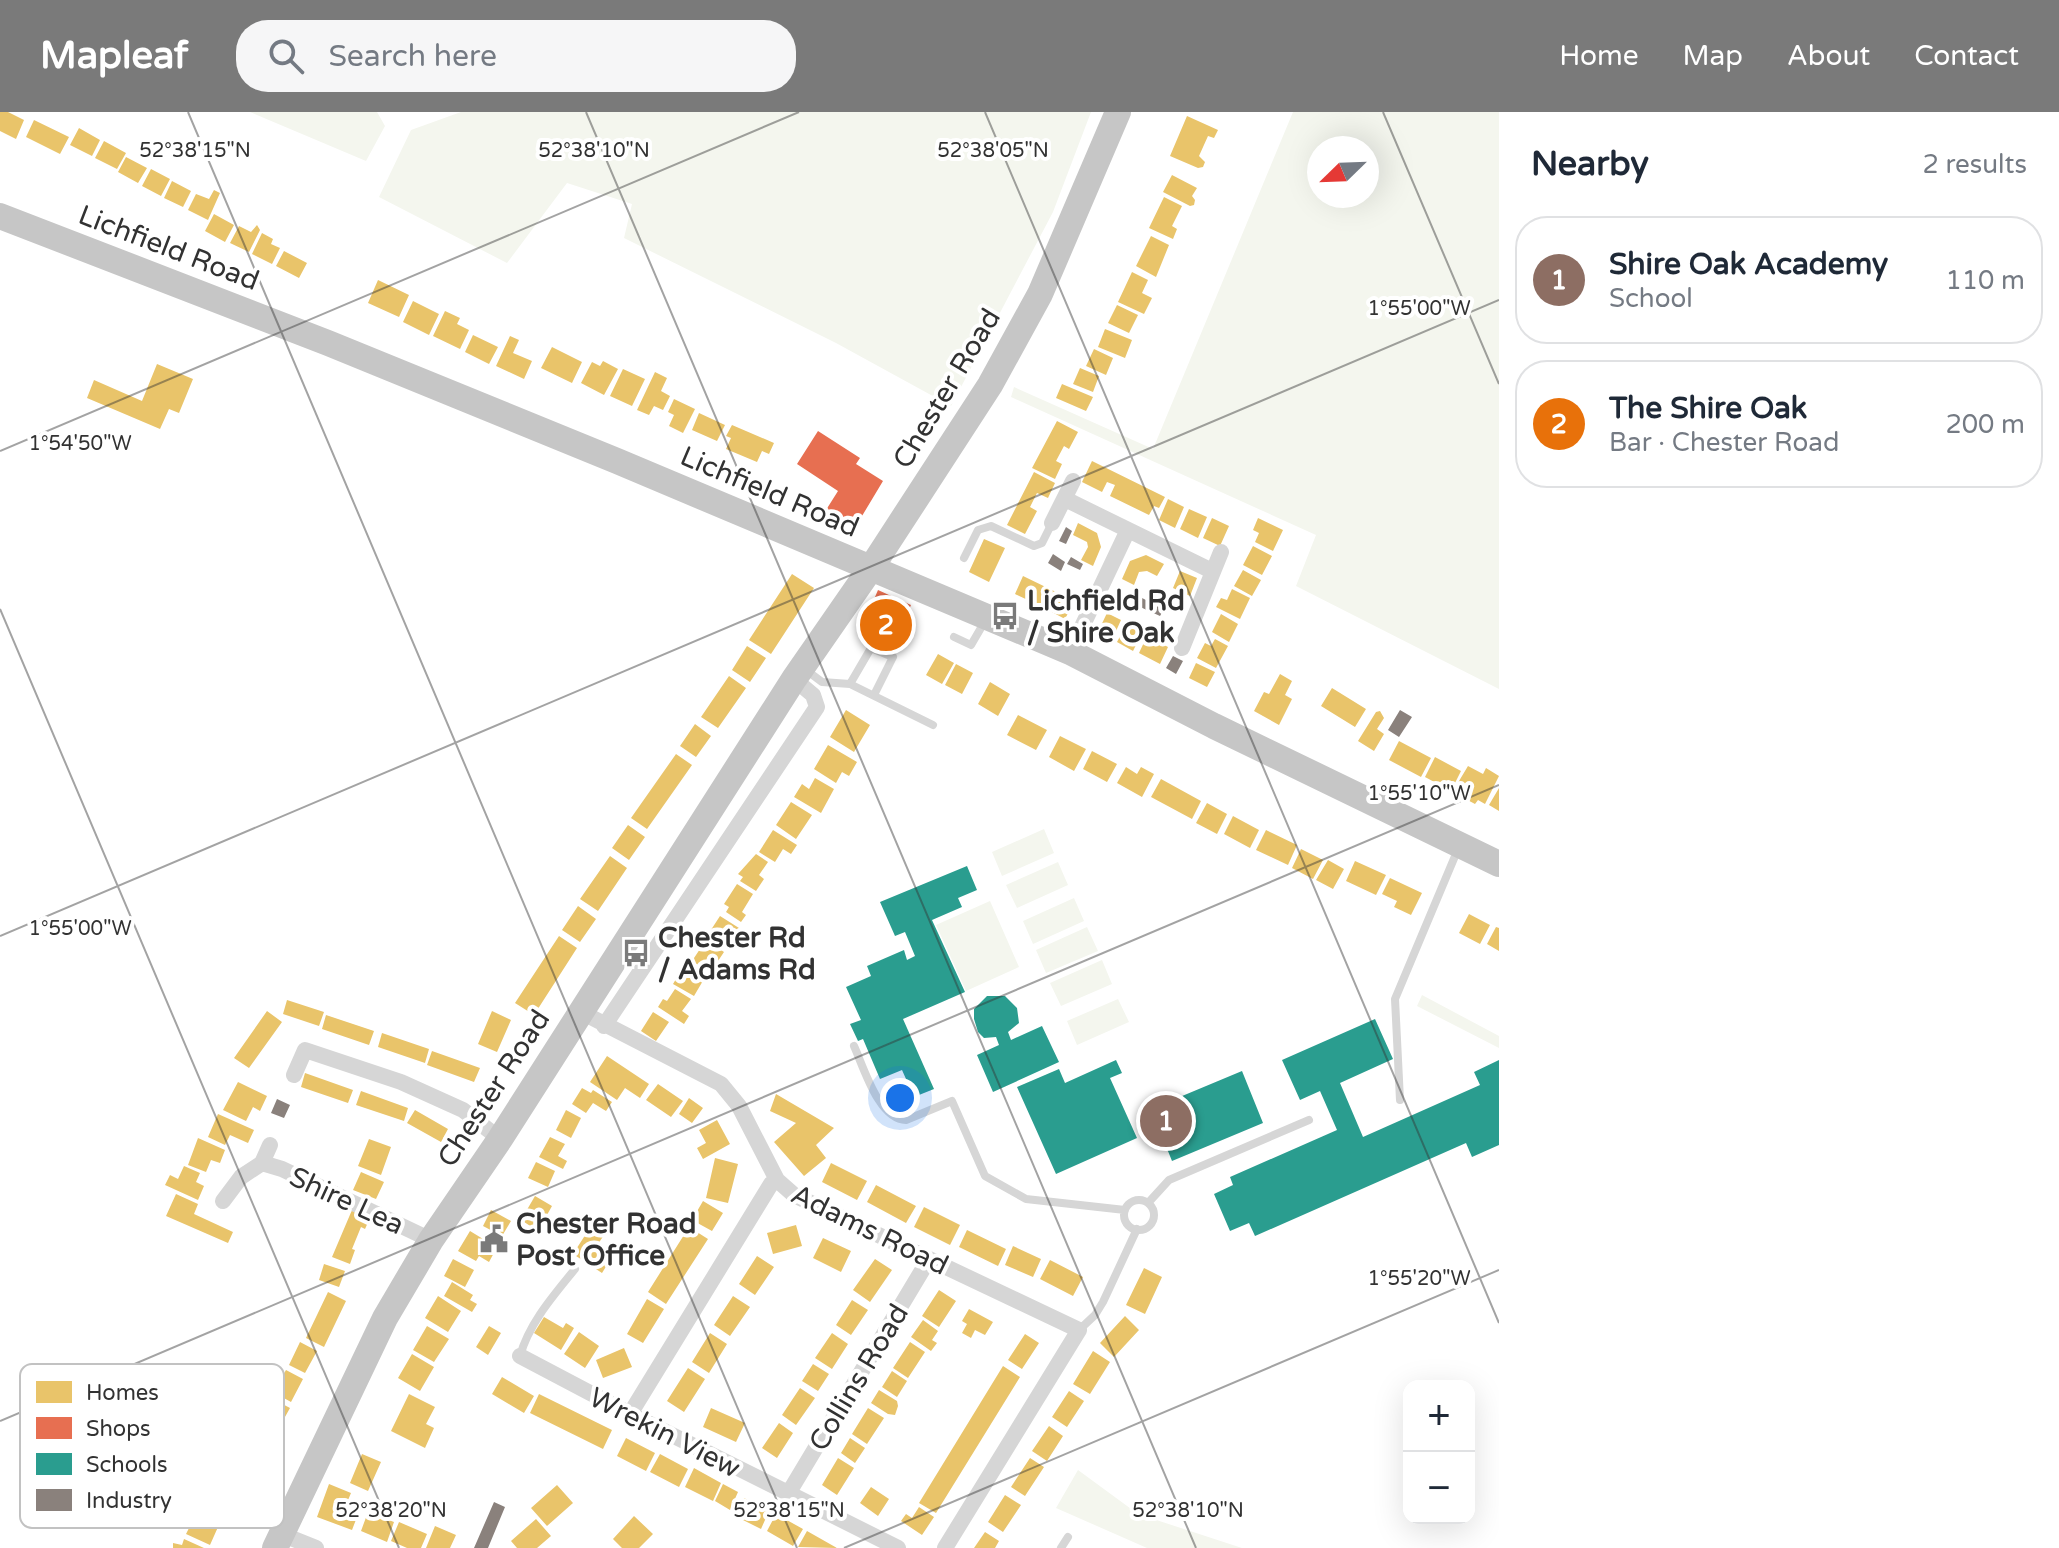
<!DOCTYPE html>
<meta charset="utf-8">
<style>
body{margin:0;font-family:"Varela Round",sans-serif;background:#f6f6f7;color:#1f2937}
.controls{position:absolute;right:24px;bottom:24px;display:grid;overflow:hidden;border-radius:16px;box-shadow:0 8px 32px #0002}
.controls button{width:72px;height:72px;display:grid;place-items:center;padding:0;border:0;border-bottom:2px solid #e0e1e3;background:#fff;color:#1f2937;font:40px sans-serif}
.compass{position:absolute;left:1307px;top:24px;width:72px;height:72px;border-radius:50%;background:#fff;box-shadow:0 8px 32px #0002;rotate:247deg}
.you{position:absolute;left:900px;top:986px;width:28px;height:28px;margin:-20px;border:6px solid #fff;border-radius:50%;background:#1a73e8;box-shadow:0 0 0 12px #1a73e833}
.badge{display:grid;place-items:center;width:52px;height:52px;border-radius:50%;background:#7a7a7a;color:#fff;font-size:26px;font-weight:700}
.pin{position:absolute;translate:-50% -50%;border:4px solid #fff;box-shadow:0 2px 8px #0006}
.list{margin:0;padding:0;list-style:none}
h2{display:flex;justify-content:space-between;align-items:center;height:104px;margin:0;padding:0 32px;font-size:34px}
h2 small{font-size:26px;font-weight:400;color:#747a83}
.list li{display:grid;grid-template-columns:52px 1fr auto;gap:24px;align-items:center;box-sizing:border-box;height:128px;margin:0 16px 16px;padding:0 16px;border:2px solid #e0e1e3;border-radius:32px}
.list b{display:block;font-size:30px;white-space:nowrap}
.list p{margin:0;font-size:26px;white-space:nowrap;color:#747a83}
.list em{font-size:26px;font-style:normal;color:#747a83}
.icon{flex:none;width:44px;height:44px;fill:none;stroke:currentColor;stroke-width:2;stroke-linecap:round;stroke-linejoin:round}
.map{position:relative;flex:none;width:1499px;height:1436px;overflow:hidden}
header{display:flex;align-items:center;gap:48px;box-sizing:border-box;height:112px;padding:0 40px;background:#7a7a7a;color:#fff}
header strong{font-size:38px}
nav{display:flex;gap:44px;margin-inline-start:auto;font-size:28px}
.search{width:560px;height:72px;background:#f6f6f7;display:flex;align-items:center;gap:20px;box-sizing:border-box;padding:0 28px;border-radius:32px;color:#747a83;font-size:30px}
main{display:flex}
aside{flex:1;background:#fff}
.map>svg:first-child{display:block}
</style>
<header>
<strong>Mapleaf</strong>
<div class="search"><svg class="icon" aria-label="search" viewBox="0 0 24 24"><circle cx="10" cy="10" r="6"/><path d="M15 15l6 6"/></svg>Search here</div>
<nav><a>Home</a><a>Map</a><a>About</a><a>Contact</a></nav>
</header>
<main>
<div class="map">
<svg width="1499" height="1436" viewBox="0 0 1499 1436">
<rect width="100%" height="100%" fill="#fff"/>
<!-- green -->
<path fill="#f4f6ee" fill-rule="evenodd" d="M250,0H377L385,14L366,49Z
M461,0H1091L1053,100L951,294L836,231L624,126L632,92L567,71L507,151L379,85L411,18Z
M1293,0H1499V577L1296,474L1316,423L1011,285L1014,275L1153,337ZM1319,36H1367V84H1319Z
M1044,717L1054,741L1002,764L992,740Z
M1058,750L1068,773L1017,796L1006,773Z
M1074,786L1084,809L1033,832L1023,809Z
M990,789L1019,855L966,879L936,813Z
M1087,815L1098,839L1046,861L1036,838Z
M1102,848L1112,872L1061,894L1050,871Z
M1422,883L1499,924V936L1417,894Z
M1118,887L1129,910L1077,933L1067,909Z
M1078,1358L1138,1402L1242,1436H1147L1056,1396Z"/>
<!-- homes -->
<path fill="#e9c46a" d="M0,0H8L24,8L16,27L0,19Z
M1187,4L1218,18L1214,26L1208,24L1199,44L1205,50L1203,55L1198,56L1170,44Z
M34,8L69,25L60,42L26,25Z
M79,16L100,28L92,44L70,33Z
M104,29L126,41L117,57L95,46Z
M126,45L147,56L138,71L118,60Z
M151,57L170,67L161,84L142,74Z
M1172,63L1197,76L1192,84L1195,88L1194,93L1190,94L1163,80Z
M172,69L191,79L183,95L164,86Z
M214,78L220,81L208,108L188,98L196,82L209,87Z
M1164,85L1182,94L1172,114L1177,117L1173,127L1149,116Z
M214,102L234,113L225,130L205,119Z
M257,113L260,118L249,140L230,131L239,114L251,120Z
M262,121L273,127L271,132L280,136L272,152L252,142Z
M1151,124L1169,133L1156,165L1136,154Z
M284,139L307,151L299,166L276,154Z
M1132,160L1148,168L1142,181L1152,186L1144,202L1118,190Z
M378,168L409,183L399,205L368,191Z
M413,189L439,202L429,223L403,210Z
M1117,193L1138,203L1129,221L1108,211Z
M445,199L460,206L457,212L469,218L460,237L433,224Z
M1105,217L1132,228L1125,246L1098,235Z
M473,223L498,235L489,252L465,240Z
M510,224L519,228L513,241L532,249L524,267L496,254Z
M552,235L582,250L572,271L541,256Z
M1094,237L1113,246L1106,263L1086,254Z
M603,249L618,257L604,283L581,271L592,250L600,254Z
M157,252L193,267L179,301L169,297L160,317L87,286L94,268L142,289Z
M1080,256L1099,264L1093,280L1073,272Z
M623,257L645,267L632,294L610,284Z
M655,260L667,266L661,279L670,284L663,298L654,294L649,303L637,298Z
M1062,272L1093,285L1086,299L1056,286Z
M674,287L695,297L683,321L669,314L674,303L668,300Z
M699,301L725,313L717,329L692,318Z
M1057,309L1078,320L1069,337L1064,334L1056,349L1062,352L1055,367L1032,356Z
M732,313L774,331L769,342L762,339L757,350L726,337L731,326L726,324Z
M1092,349L1165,385L1159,396L1154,394L1149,403L1110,384L1115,373L1107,370L1102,380L1082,370Z
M1034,360L1055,371L1048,386L1037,381L1030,395L1037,399L1025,422L1007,413Z
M1168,387L1184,395L1175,416L1159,408Z
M1189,397L1207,405L1198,426L1180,417Z
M1212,406L1229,414L1220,434L1203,426Z
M1258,406L1283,418L1273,439L1255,430L1259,421L1253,418Z
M1078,411L1097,421L1101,435L1093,454L1081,448L1088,435L1087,430L1073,423Z
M984,427L1005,436L989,470L969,460Z
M1253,434L1272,444L1262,463L1243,453Z
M1146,443L1164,452L1157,464L1147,459L1139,460L1134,473L1122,467L1130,449Z
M1243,458L1261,468L1252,484L1234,474Z
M1180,459L1197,466L1190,484L1173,476Z
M792,462L814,476L771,542L749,528Z
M1023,464L1056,480L1047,497L1015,482Z
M1232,477L1250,486L1240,507L1216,495L1221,486L1227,488Z
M1060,480L1075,488L1065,507L1050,499Z
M1107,501L1121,508L1112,528L1097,522Z
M1221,502L1238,512L1229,530L1212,520Z
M1126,513L1142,521L1133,539L1117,530Z
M1147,524L1168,535L1160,552L1139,541Z
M1215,527L1228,534L1216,556L1197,546L1205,531L1211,534Z
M747,534L766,546L750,570L732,558Z
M938,542L954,551L942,572L926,563Z
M1196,551L1215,560L1207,575L1189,566Z
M956,552L973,561L962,582L945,573Z
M1280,562L1292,569L1285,583L1292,587L1279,613L1254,599L1264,580L1269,582Z
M729,564L746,576L718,616L701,605Z
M990,570L1010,582L998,604L978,592Z
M1332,576L1366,597L1355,615L1321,594Z
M846,598L870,613L854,640L830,625Z
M1380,599L1384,606L1377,617L1384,622L1374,639L1358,629L1376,600Z
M1018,603L1047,618L1036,638L1007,623Z
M695,612L711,624L696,645L680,634Z
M1060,624L1086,637L1074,659L1049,645Z
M1399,629L1431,646L1421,665L1389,648Z
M828,633L857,650L849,664L842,660L836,671L814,657Z
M1092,639L1117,652L1107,670L1083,657Z
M676,642L692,653L647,717L631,706Z
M1435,645L1461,659L1451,679L1425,665Z
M1468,654L1483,662L1486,656L1499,664L1485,692L1478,688L1475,692L1458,683L1462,677L1456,674Z
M1126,655L1137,662L1141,655L1154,662L1142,685L1117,671Z
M815,666L834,677L821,701L794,685L802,672L809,677Z
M1161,667L1201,689L1192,707L1151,685Z
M1499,676V699L1489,693Z
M791,690L812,703L796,727L776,713Z
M1207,691L1227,702L1217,722L1196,711Z
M1233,704L1259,718L1250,736L1224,722Z
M628,713L645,725L629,748L612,736Z
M773,718L797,733L791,742L783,737L775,750L759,740Z
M1266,718L1297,733L1288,753L1256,738Z
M1301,737L1323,748L1313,767L1292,756Z
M756,742L768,750L759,763L764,767L756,779L740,769L743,765L738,762Z
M610,744L627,756L598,799L580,787Z
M1328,748L1344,757L1333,777L1316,768Z
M1355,749L1386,763L1376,783L1346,769Z
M1390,766L1422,781L1411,803L1394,795L1397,789L1382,782Z
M737,772L753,782L742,800L746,803L741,810L726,800L729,795L724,792Z
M578,794L596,807L580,830L562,818Z
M1469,802L1490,813L1480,832L1459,821Z
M720,804L739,816L726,836L707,824Z
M1496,815L1499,816V839L1487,832Z
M559,824L577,836L534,903L515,891Z
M706,828L724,840L710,861L692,849Z
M687,857L704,867L694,884L673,872L679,862L683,864Z
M675,877L691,887L682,899L689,904L684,912L658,895L663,887L667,889Z
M287,888L324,900L319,914L283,902Z
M267,899L282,910L249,956L234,946Z
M492,899L511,908L497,940L478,932Z
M653,900L669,910L656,929L641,919Z
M326,903L374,919L369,933L322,917Z
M382,921L429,937L425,951L378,935Z
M432,939L480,956L474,970L427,953Z
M607,944L649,972L640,986L625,976L617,988L590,970Z
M305,961L353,978L348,991L301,975Z
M238,970L267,984L260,999L253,995L246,1009L223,998Z
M658,972L683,989L671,1005L646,988Z
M582,976L591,981L593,978L612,990L606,999L593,991L586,1001L572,992Z
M361,979L408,996L404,1009L356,993Z
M776,982L834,1016L816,1033L826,1046L804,1064L774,1030L796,1011L770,999Z
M689,986L703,996L692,1011L679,1002Z
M415,998L448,1017L441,1030L407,1011Z
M566,998L581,1006L571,1026L556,1018Z
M218,1002L254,1018L248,1031L230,1023L225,1033L208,1025Z
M717,1008L730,1032L703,1047L697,1036L706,1031L699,1018Z
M550,1025L565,1032L558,1044L567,1049L563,1057L539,1045Z
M198,1026L225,1038L220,1051L211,1048L206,1060L188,1053Z
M369,1027L391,1035L381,1063L358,1054Z
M715,1046L738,1052L728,1091L706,1086Z
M536,1050L555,1059L548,1075L528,1066Z
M831,1051L867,1069L857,1088L822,1070Z
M184,1054L200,1061L196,1070L204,1074L198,1088L165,1073L170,1063L178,1067Z
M361,1060L384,1070L376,1087L353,1078Z
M876,1073L916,1094L906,1111L867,1090Z
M176,1082L198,1092L194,1102L233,1120L228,1131L166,1104Z
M535,1084L552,1094L538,1119L521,1108Z
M703,1089L723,1101L712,1119L692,1108Z
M924,1095L960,1113L950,1133L914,1115Z
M352,1098L370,1106L365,1117L361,1115L352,1137L355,1138L350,1152L332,1145Z
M491,1098L511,1109L502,1124L483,1114Z
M593,1111L606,1120L596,1135L612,1145L602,1161L573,1142Z
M796,1113L802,1134L773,1142L767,1121Z
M689,1115L708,1127L666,1192L648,1180Z
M967,1118L1006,1137L998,1154L959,1135Z
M470,1119L488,1130L486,1133L495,1139L489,1150L479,1144L476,1149L458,1139Z
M823,1126L851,1139L841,1160L813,1146Z
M1013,1134L1041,1147L1033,1165L1005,1153Z
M757,1144L774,1155L755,1183L739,1172Z
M453,1147L474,1158L465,1175L444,1164Z
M875,1147L892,1158L870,1190L853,1178Z
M1050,1148L1083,1165L1073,1184L1040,1167Z
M324,1152L345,1159L339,1175L319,1168Z
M1144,1156L1162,1165L1145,1202L1126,1193Z
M452,1170L473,1183L470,1188L477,1192L472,1200L444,1184Z
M939,1178L956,1189L939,1215L922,1204Z
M328,1180L346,1189L324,1235L306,1226Z
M438,1184L461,1199L448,1220L425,1206Z
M733,1184L750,1195L730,1224L714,1213Z
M647,1187L664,1197L643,1231L627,1222Z
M852,1188L868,1198L851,1223L836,1213Z
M969,1197L993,1210L985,1223L975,1218L971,1226L962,1221L967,1212L962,1209Z
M1125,1204L1139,1218L1114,1245L1100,1231Z
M544,1205L563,1216L566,1211L574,1216L561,1238L534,1221Z
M923,1208L938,1219L932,1228L937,1231L931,1239L911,1225Z
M427,1214L449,1227L434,1250L413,1238Z
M489,1214L501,1221L488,1243L476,1235Z
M579,1220L599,1234L585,1256L564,1242Z
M710,1221L727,1232L709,1261L692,1250Z
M832,1221L848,1232L832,1257L815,1246Z
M1025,1222L1039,1231L1022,1257L1008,1248Z
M300,1230L317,1239L305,1261L289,1253Z
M910,1230L925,1240L908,1266L893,1256Z
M624,1236L632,1255L603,1266L596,1248Z
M1093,1239L1110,1250L1090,1282L1073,1272Z
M412,1242L434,1255L420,1279L398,1266Z
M813,1252L829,1262L818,1279L802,1269Z
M1003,1254L1020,1265L936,1401L919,1391Z
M688,1256L705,1267L684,1300L667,1289Z
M286,1258L303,1267L291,1290L273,1280Z
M892,1259L907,1269L897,1285L882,1275Z
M502,1265L534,1284L524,1301L492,1282Z
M800,1276L815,1286L796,1313L782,1303Z
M879,1278L897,1289L898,1294L895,1303L888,1302L871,1291Z
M1069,1279L1084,1289L1067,1315L1052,1305Z
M409,1282L435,1295L426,1312L434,1316L425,1336L391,1319Z
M539,1282L612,1318L603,1337L530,1301Z
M273,1287L290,1296L276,1321L260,1312Z
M711,1296L745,1311L736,1330L703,1315Z
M868,1296L884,1306L867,1332L852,1322Z
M779,1311L793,1321L777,1346L762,1336Z
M1049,1314L1063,1324L1047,1349L1032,1339Z
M626,1326L655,1341L646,1359L617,1344Z
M850,1326L865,1336L855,1351L841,1341Z
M362,1342L381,1350L368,1379L350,1371Z
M660,1342L688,1357L679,1375L650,1360Z
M838,1346L854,1356L837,1383L822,1373Z
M1030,1346L1044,1355L1025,1384L1011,1375Z
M694,1356L721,1371L713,1389L685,1375Z
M329,1372L351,1381L343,1400L357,1405L352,1418L317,1405Z
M723,1372L738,1380L730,1398L715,1389Z
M557,1373L573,1391L547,1414L531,1396Z
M871,1375L889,1387L878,1404L860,1391Z
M1005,1383L1021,1393L1003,1420L988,1410Z
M744,1386L769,1399L761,1417L735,1404Z
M919,1395L934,1405L922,1423L901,1409L906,1402L912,1406Z
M209,1400L222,1406L210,1433L186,1422L192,1410L202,1414Z
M368,1400L394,1410L387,1430L361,1419Z
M776,1402L803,1417L793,1434L767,1419Z
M634,1404L653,1422L639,1436H622L613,1427Z
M536,1407L551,1424L537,1436H517L511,1429Z
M399,1410L427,1422L421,1436H407L391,1429Z
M435,1414L456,1423L450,1436H426Z
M807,1419L837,1436L798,1435Z
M985,1420L999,1429L995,1436H974Z
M184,1427L204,1436H173V1431L182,1433Z"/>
<!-- shops -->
<path fill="#e76f51" d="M818,319L860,346L856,352L883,369L862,404L852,409L826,398L838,379L797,352Z
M878,478L911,493L906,504L912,507L899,538L860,520Z"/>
<!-- schools -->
<path fill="#2a9d8f" d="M967,754L977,778L958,786L962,795L932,808L965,880L903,907L934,977L914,985L902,958L880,967L863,927L858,929L850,912L861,908L846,875L871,864L867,854L904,838L907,848L915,844L905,820L895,824L880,790Z
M987,884H1005L1017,896L1019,911L1008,920L1011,928L1042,914L1059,950L993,980L977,943L999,933L996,925L984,926L978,920L974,907V897Z
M1375,907L1393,947L1340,971L1363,1025L1480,973L1474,960L1499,948V1033L1472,1045L1466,1031L1255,1124L1249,1111L1230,1119L1214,1082L1233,1073L1230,1065L1337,1018L1320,979L1300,988L1282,948Z
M1116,948L1122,961L1110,966L1137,1026L1056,1062L1017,975L1059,957L1065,971Z
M1242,959L1263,1011L1172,1049L1151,997Z"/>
<!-- industry -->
<path fill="#8a817c" d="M1066,415L1072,419L1066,432L1059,429Z
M1053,442L1065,450L1061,459L1048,451Z
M1071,445L1083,452L1080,458L1067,452Z
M1142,486L1164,497L1160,504L1138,494Z
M1173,544L1183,549L1176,562L1166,556Z
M1400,598L1412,605L1399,625L1388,618Z
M277,987L290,993L284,1006L271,1001Z
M494,1390L505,1395L488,1436H474Z"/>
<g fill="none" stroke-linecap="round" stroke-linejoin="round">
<!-- service -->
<path stroke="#d6d6d6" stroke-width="8" d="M964,446L978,418L991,414L1034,434L1042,431L1052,411
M954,525L971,533L985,509
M806,558L822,570L850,572L933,613
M850,572L871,536L893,545L874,583
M854,934C864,956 879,1008 906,1008L952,989L985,1064L1026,1087L1125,1098
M1400,988L1395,887L1458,737
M1124 1103a15 15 0 1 1 30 0a15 15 0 1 1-30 0Z
M1148,1091L1169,1068L1309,1008
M1079,1218L1095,1203L1103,1190L1137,1117
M520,1244C529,1211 554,1183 575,1157
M1061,1436L1068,1425"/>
<!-- minor -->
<path stroke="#d6d6d6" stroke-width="16" d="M1065,387L1212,459
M1052,411L1073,369
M1182,536L1221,440
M1070,540L1128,418
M581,900L721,972L739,994L777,1068L794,1083L1079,1218L945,1436
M604,914L817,595L813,583L794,567
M294,963L305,938L401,970L463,998L500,1027
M262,1051L282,1057L431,1128
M223,1089L241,1065L262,1051L270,1033
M520,1244L630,1302L898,1436
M630,1302L771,1072L777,1068
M788,1382L929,1147
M281,1422L316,1436"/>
<!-- trunk -->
<path stroke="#c6c6c6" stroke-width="26" d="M0,104L328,231L617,349L1070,540L1214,614L1499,752
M275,1436L385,1206L431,1128L500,1027L794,567L871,456L990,273L1040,182L1118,0"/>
</g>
<!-- ticks -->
<path fill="none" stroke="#323232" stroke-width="2" stroke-opacity="0.45" d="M188,0L797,1436M586,0L1196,1436M985,0L1499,1211M1383,0L1499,272M0,339L799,0M0,497L399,1436M0,824L1499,188M0,1309L1499,673M844,1436L1499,1158"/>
<!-- icons -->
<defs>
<symbol id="bus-bare" viewBox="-9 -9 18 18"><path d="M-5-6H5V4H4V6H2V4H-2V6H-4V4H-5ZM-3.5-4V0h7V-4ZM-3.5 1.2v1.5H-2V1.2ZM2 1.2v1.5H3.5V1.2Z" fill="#7a7a7a" stroke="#fff" stroke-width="2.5" paint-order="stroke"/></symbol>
<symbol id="civic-bare" viewBox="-9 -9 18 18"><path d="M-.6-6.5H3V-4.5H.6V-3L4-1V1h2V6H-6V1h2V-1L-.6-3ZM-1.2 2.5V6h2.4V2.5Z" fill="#7a7a7a" stroke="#fff" stroke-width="2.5" paint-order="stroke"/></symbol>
</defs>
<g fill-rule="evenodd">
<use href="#bus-bare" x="985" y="484" width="40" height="40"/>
<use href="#bus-bare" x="616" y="821" width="40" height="40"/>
<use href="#civic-bare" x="474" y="1107" width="40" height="40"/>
</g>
<g text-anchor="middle" stroke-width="8" stroke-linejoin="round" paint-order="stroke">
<!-- street labels -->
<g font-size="28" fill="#323232" stroke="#fff">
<text transform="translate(169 135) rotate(21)" y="10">Lichfield Road</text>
<text transform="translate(946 276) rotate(-59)" y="10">Chester Road</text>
<text transform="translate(770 379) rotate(23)" y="10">Lichfield Road</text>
<text transform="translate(493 976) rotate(-57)" y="10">Chester Road</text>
<text transform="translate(347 1088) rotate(25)" y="10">Shire Lea</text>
<text transform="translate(870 1117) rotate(26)" y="10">Adams Road</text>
<text transform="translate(858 1265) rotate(-59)" y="10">Collins Road</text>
<text transform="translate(665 1320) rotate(27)" y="10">Wrekin View</text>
</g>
<!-- poi labels -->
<g font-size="28" font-weight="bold" fill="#323232" stroke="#fff" text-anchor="start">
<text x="1027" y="498">Lichfield Rd<tspan x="1027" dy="32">/ Shire Oak</tspan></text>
<text x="658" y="835">Chester Rd<tspan x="658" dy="32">/ Adams Rd</tspan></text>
<text x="516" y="1121">Chester Road<tspan x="516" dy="32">Post Office</tspan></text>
</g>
</g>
<!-- legend -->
<rect x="20" y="1252" width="264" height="164" rx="12" fill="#fff" stroke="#c2c2c2" stroke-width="2"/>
<rect x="36" y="1269" width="36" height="22" fill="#e9c46a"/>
<rect x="36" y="1305" width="36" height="22" fill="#e76f51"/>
<rect x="36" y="1341" width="36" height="22" fill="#2a9d8f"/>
<rect x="36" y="1377" width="36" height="22" fill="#8a817c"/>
<g font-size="22" fill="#323232">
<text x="86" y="1288">Homes</text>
<text x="86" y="1324">Shops</text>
<text x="86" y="1360">Schools</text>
<text x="86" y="1396">Industry</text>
</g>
<g font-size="20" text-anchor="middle" fill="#323232" stroke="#fff" stroke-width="8" stroke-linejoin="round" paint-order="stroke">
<text x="195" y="45">52°38'15"N</text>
<text x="594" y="45">52°38'10"N</text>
<text x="993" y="45">52°38'05"N</text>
<text x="1419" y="203">1°55'00"W</text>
<text x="80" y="338">1°54'50"W</text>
<text x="1419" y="688">1°55'10"W</text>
<text x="80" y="823">1°55'00"W</text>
<text x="1419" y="1173">1°55'20"W</text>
<text x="391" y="1405">52°38'20"N</text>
<text x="789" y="1405">52°38'15"N</text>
<text x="1188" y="1405">52°38'10"N</text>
</g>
</svg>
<div class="controls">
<button>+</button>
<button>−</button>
</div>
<svg class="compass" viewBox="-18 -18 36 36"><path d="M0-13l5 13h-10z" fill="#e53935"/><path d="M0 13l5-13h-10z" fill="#747a83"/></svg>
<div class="you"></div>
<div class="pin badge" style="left:1166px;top:1009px;background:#8d6e63">1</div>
<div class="pin badge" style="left:886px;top:513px;background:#e8710a">2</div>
</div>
<aside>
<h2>Nearby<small>2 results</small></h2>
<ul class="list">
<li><span class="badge" style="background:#8d6e63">1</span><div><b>Shire Oak Academy</b><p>School</p></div><em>110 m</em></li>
<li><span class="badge" style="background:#e8710a">2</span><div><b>The Shire Oak</b><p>Bar · Chester Road</p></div><em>200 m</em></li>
</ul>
</aside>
</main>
